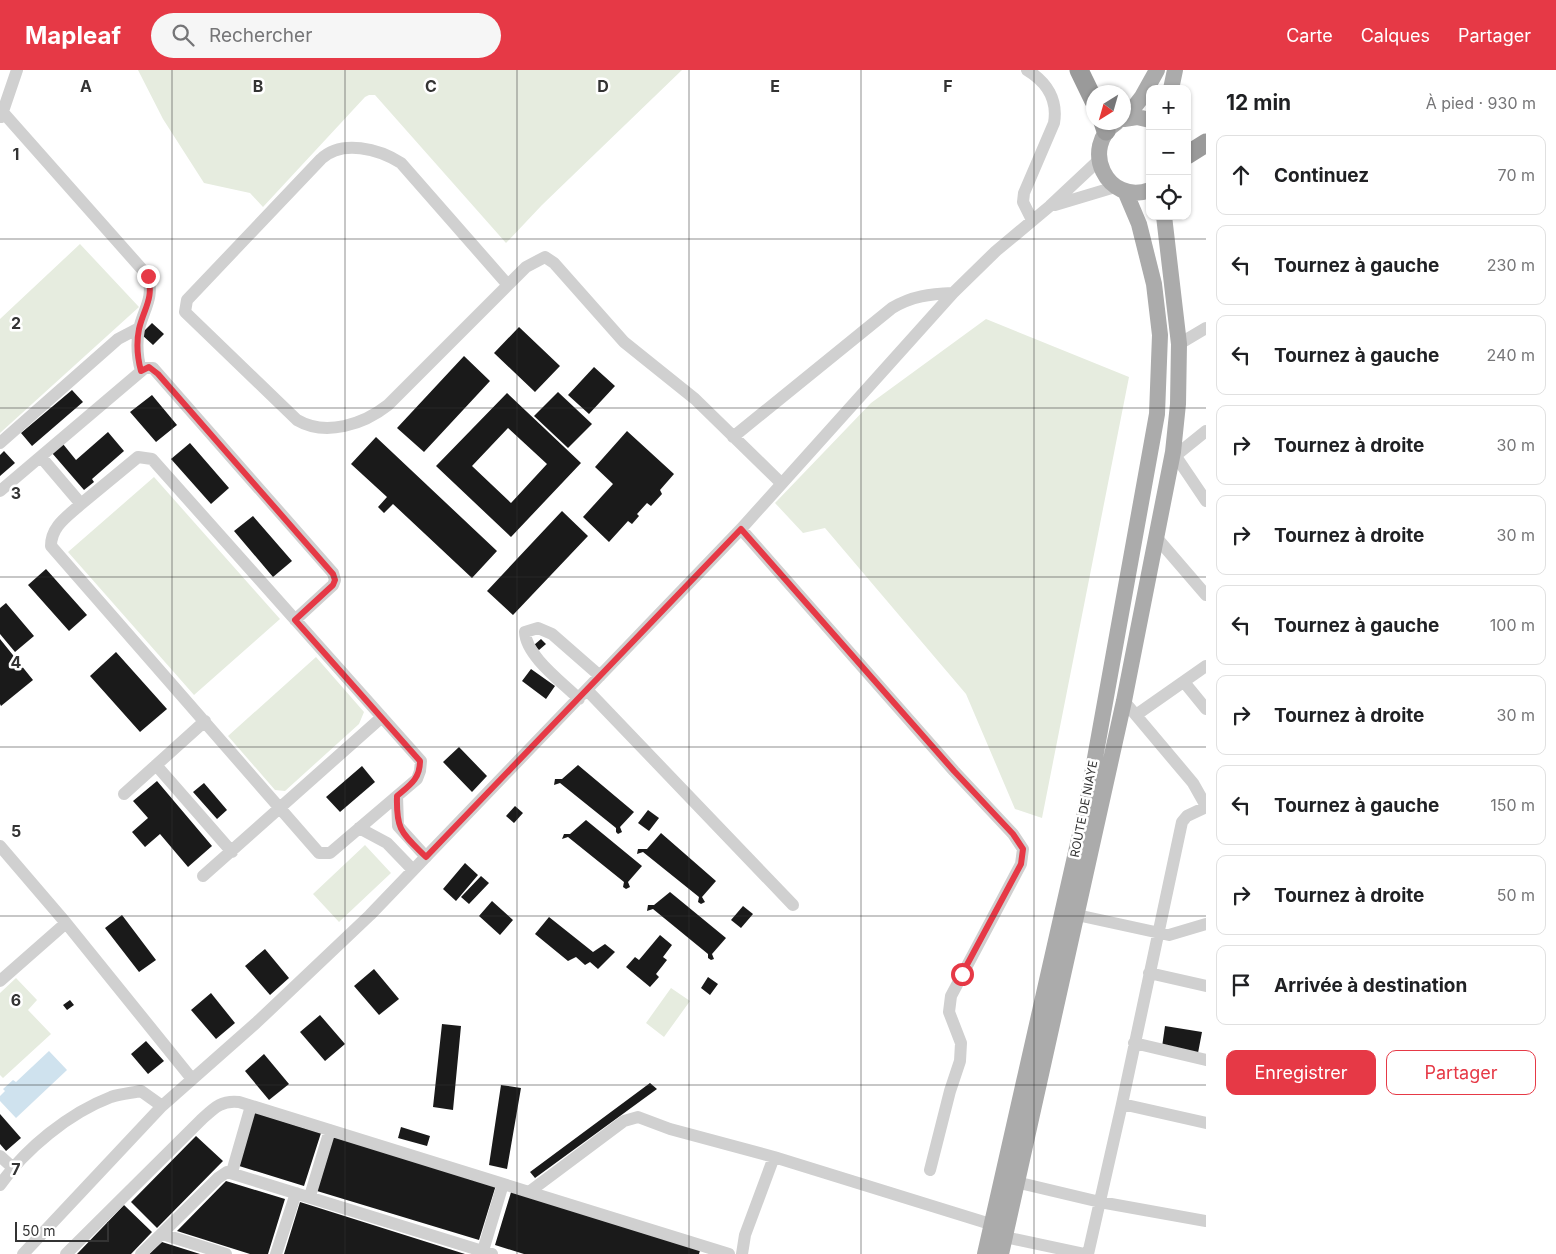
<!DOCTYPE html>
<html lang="fr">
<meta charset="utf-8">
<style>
body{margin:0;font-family:Inter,sans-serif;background:#f6f6f6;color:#202124}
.controls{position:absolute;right:15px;top:15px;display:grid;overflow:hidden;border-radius:10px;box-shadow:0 1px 4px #0004}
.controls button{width:45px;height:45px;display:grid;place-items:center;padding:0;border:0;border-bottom:1px solid #e0e0e0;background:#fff;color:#202124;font:25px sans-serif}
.compass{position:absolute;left:1086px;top:15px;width:45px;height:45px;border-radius:50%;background:#fff;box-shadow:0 1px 4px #0004;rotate:217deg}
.scale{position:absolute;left:15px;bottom:12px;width:94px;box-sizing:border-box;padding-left:5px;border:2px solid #333;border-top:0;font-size:14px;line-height:18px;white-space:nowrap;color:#333;-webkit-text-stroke:4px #fff;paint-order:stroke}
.stop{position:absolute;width:15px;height:15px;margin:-11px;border:4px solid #e63946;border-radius:50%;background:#fff}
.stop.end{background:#e63946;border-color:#fff;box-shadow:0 1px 5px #0008}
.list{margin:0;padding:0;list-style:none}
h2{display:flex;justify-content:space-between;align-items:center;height:65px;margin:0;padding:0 20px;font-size:21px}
h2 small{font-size:16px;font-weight:400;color:#757577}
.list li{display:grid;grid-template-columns:32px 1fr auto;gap:15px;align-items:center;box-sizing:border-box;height:80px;margin:0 10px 10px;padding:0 10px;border:1px solid #e0e0e0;border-radius:10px}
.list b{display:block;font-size:19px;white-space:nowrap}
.list em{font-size:16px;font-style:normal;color:#757577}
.actions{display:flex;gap:10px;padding:15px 20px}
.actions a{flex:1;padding:11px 0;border:1px solid #e63946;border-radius:10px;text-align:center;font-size:18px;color:#e63946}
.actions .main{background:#e63946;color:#fff}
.icon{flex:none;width:28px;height:28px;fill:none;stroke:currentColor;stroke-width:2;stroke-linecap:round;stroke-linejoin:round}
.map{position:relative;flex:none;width:1206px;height:1184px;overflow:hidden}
header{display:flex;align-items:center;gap:30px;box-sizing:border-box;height:70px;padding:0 25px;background:#e63946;color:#fff}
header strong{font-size:24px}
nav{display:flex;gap:28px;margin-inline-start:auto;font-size:18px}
.search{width:350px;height:45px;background:#f6f6f6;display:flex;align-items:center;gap:12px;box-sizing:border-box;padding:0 18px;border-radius:28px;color:#757577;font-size:19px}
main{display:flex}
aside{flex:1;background:#fff}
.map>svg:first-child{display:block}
</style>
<header>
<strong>Mapleaf</strong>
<div class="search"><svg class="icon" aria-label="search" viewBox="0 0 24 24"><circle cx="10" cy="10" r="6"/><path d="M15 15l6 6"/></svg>Rechercher</div>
<nav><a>Carte</a><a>Calques</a><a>Partager</a></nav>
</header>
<main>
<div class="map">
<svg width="1206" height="1184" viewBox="0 0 1206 1184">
<rect width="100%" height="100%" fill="#fff"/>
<!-- green -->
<path fill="#e6ecdf" d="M138,0H682L542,135L506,173L375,25H369L365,27L263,137L250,123L204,113L163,49Z
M80,174L139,237L0,363V249Z
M986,249L1129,307L1042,748L1015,739L966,624L825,458L803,463L775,433L871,333Z
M154,407L280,549L194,625L68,482Z
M316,587L364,642L359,654L285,721L275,720L228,666Z
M365,775L391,803L339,852L313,824Z
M16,908L37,930L28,940L51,964L3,1008L0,1005V923Z
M671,918L690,931L664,967L646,953Z"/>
<!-- water -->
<path fill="#cfe2ee" d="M49,981L67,1000L16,1048L0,1031V1026L5,1021L3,1019L13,1010L16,1012Z"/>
<!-- building -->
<path fill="#1a1a1a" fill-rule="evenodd" d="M152,253L164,264L153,275L141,264Z
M519,257L560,296L535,322L494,283Z
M464,286L490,311L424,382L397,358Z
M594,297L615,316L589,344L568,325Z
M72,320L83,332L32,376L21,363Z
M558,322L592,354L568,378L534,346Z
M507,323L581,393L511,467L436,396ZM508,358L547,394L511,433L472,396Z
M152,325L177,355L156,372L130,342Z
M627,361L674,404L660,420L662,424L651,436L647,433L637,444L639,446L632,454L628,451L609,472L583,447L613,414L595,397Z
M108,362L124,381L92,409L94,412L84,420L52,383L63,374L76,390Z
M376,367L497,481L472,508L393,434L384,443L378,437L387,427L351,394Z
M190,373L229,418L211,434L171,389Z
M4,381L15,393L0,406V385Z
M562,441L588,466L513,545L487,521Z
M253,446L292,491L273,507L234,461Z
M46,499L87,545L69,561L28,515Z
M6,533L34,566L15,582L0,564V538Z
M0,569L33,610L1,636L0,634Z
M541,569L546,574L539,580L534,575Z
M116,582L167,639L140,662L90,606Z
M531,599L555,616L546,629L522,611Z
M459,677L487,706L472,722L443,692Z
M578,695L634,742L620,757L622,762L618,764L616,762V758L560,713L554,715L555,709H562Z
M362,696L375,712L340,742L326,727Z
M157,711L212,776L188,797L160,764L145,777L132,762L148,748L133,731Z
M204,713L227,740L217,749L193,722Z
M515,736L523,743L514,753L506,746Z
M648,740L659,748L649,761L638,753Z
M586,750L642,796L628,812L630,817L626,819L623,817L624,812L568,767L562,769L564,764H570Z
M661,763L716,811L702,827L705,832L701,834L698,832L699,827L643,782L637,784L638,779H647Z
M465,793L478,805L456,831L443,819Z
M481,806L489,813L469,834L461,827Z
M670,822L726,868L712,884L714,889L711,890L708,888V884L653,839L647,841L648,835H654Z
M492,831L513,850L500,865L479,846Z
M743,836L753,844L741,858L731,850Z
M122,845L156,890L139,902L105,858Z
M549,847L593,882L605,874L615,882L598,899L590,892L585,895L576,887L568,891L535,864Z
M660,865L672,875L663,887L667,890L656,904L659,907L650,917L626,897L635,887L639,890Z
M265,879L289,908L270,925L245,896Z
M374,899L399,929L379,945L354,916Z
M708,907L718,914L710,925L701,918Z
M211,923L235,953L216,969L191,940Z
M70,930L74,935L67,940L63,935Z
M320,945L345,974L325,991L300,962Z
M442,954L461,956L453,1040L433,1037Z
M1165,956L1202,962L1198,983L1162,977Z
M146,971L164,991L148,1004L131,984Z
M264,984L289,1014L269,1030L245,1001Z
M650,1013L657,1019L535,1108L530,1102Z
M501,1015L521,1018L507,1099L489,1095Z
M253,1042L321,1063L304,1116L236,1095Z
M0,1044L21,1068L6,1081L0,1074Z
M401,1057L430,1066L427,1076L398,1068Z
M334,1065L496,1115L479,1170L317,1121Z
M196,1066L223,1091L157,1158L131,1132Z
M226,1111L285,1129L268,1184H250L177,1161Z
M512,1119L701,1177L699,1184H524L495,1175Z
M300,1132L465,1184H284Z
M124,1135L152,1162L131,1184H77Z
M162,1172L200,1184H149Z"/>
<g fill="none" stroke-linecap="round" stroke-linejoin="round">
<!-- minor -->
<path stroke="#d0d0d0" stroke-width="12" d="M1027,0C1047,12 1058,30 1054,53L1024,123L1023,132L1032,150
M0,39L148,206C154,229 144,238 139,259C136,274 137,286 141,301
M1,47L17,0
M1055,135L1115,117
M508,215L401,93C379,79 342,69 321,89L187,230L185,242L297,350C326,367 364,354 388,335L526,197L545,187L554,193L624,272L695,329L781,413
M1179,274L1206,258
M733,367L892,238C912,226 930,224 953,223
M0,373L118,269L139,258
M1173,382L1206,431
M1175,386L1206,361
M41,387L81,434L138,387L152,389L421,691L420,701L417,709L330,783H319L51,476C51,456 68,446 81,434
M0,421L145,298H153L333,503L335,510L333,515L295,550
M741,459L954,701L1013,764L1023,779L1021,794L951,926L949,942L961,973L960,991L950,1021L930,1100
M1156,467L1206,525
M1184,612L1206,639
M587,620L793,835
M579,629C562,612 526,586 525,562L538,558L552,564L600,606
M1124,631L1193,713L1206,736
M1136,645L1206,596
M156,695L232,782
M124,724L205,651
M397,726L398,756L426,787
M359,758L387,773L413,800
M0,776L66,853L192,1009
M203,806L382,647
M1077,845L1169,865L1206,854
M1149,903L1206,916
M0,911L66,853
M1134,973L1206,990
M1122,1034L1206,1053
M0,1086L12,1097
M232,1102L251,1036
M1016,1112L1100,1132L1206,1151
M0,1115C25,1079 69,1043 111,1027C120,1024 131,1023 141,1021L162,1036
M529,1122L624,1051L638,1047L670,1059L774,1087L1000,1157
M310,1126L330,1060
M162,1164L226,1184
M1005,1167L1085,1184
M23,1184L162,1036L256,953L370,845L741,459L953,223L996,181L1050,136L1098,91
M66,1184L201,1050C214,1038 221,1030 239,1032L729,1184
M141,1184L218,1108L227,1102L492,1184
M276,1184L296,1123
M482,1184L503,1114
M742,1184L745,1165L774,1087
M1088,1184L1122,1034L1182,752L1187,746L1206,737"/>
<!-- major -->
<path stroke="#ababab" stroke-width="16" d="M1171,19L1175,0
M1124,49L1137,47L1150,50
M1125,49L1142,27L1157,0
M1117,52C1079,77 1107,136 1150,120
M985,1184L1086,738L1157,344L1160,265L1154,214L1139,154L1125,121
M1001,1184L1124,631L1173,382L1178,334L1179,274L1164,146"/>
<!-- highway -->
<path stroke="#9a9a9a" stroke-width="19" d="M1079,0L1094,31
M1103,52L1106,61
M1187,85L1206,73"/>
</g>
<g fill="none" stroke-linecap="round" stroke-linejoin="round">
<!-- route -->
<path stroke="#e63946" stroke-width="6" d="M148,206C154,229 144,238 139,259C136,274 137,286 141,301L149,297L158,304L333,504L335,510L333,515L295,550L420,691C420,709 410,715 397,726C396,761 402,763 426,787L741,459L954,701L1013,764L1023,779L1021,794L962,904"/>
</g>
<!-- grid -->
<path fill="none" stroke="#333" stroke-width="1" stroke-opacity="0.55" d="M172,0V1184M345,0V1184M517,0V1184M689,0V1184M861,0V1184M1034,0V1184M0,169H1206M0,338H1206M0,507H1206M0,677H1206M0,846H1206M0,1015H1206"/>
<g text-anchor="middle" stroke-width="5" stroke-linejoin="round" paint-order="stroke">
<!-- street labels -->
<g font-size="12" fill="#333" stroke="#fff">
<text transform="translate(1084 739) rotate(-79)" y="4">ROUTE DE NIAYE</text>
</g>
</g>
<g font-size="16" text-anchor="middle" font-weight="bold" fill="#333" stroke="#fff" stroke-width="5" stroke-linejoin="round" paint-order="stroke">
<text x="86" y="22">A</text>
<text x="258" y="22">B</text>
<text x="431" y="22">C</text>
<text x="603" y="22">D</text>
<text x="775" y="22">E</text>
<text x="948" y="22">F</text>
<text x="16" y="90">1</text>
<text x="16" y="259">2</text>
<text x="16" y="429">3</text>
<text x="16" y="598">4</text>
<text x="16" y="767">5</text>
<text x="16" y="936">6</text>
<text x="16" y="1105">7</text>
</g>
</svg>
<div class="controls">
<button>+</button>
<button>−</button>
<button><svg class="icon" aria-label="locate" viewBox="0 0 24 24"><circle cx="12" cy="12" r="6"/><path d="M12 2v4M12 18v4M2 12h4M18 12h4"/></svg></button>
</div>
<svg class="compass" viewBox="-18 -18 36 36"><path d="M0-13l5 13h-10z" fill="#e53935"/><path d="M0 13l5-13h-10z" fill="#757577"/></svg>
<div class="scale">50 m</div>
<div class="stop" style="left:962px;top:904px"></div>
<div class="stop end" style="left:148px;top:206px"></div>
</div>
<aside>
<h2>12 min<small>À pied · 930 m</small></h2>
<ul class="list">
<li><svg class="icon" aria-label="ahead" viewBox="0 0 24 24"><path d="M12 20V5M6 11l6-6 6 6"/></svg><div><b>Continuez</b></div><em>70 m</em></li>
<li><svg class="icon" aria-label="left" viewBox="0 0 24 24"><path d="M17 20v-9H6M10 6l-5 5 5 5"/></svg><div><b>Tournez à gauche</b></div><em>230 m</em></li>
<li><svg class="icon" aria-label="left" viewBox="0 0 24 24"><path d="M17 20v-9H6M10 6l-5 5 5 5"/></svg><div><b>Tournez à gauche</b></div><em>240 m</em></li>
<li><svg class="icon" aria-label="right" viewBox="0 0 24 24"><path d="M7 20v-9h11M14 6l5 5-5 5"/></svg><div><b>Tournez à droite</b></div><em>30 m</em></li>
<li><svg class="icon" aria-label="right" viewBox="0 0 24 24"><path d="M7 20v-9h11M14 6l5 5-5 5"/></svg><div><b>Tournez à droite</b></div><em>30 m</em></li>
<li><svg class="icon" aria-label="left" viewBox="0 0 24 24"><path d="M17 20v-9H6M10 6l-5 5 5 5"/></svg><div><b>Tournez à gauche</b></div><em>100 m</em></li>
<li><svg class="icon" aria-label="right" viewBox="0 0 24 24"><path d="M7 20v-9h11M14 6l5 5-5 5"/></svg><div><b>Tournez à droite</b></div><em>30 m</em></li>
<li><svg class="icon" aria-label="left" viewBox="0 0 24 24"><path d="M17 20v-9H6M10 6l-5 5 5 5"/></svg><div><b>Tournez à gauche</b></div><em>150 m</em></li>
<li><svg class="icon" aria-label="right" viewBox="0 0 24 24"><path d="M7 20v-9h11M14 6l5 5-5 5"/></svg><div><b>Tournez à droite</b></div><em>50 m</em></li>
<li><svg class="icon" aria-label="arrive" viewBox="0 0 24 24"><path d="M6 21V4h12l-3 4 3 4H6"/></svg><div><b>Arrivée à destination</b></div></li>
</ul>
<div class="actions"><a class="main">Enregistrer</a><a>Partager</a></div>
</aside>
</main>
